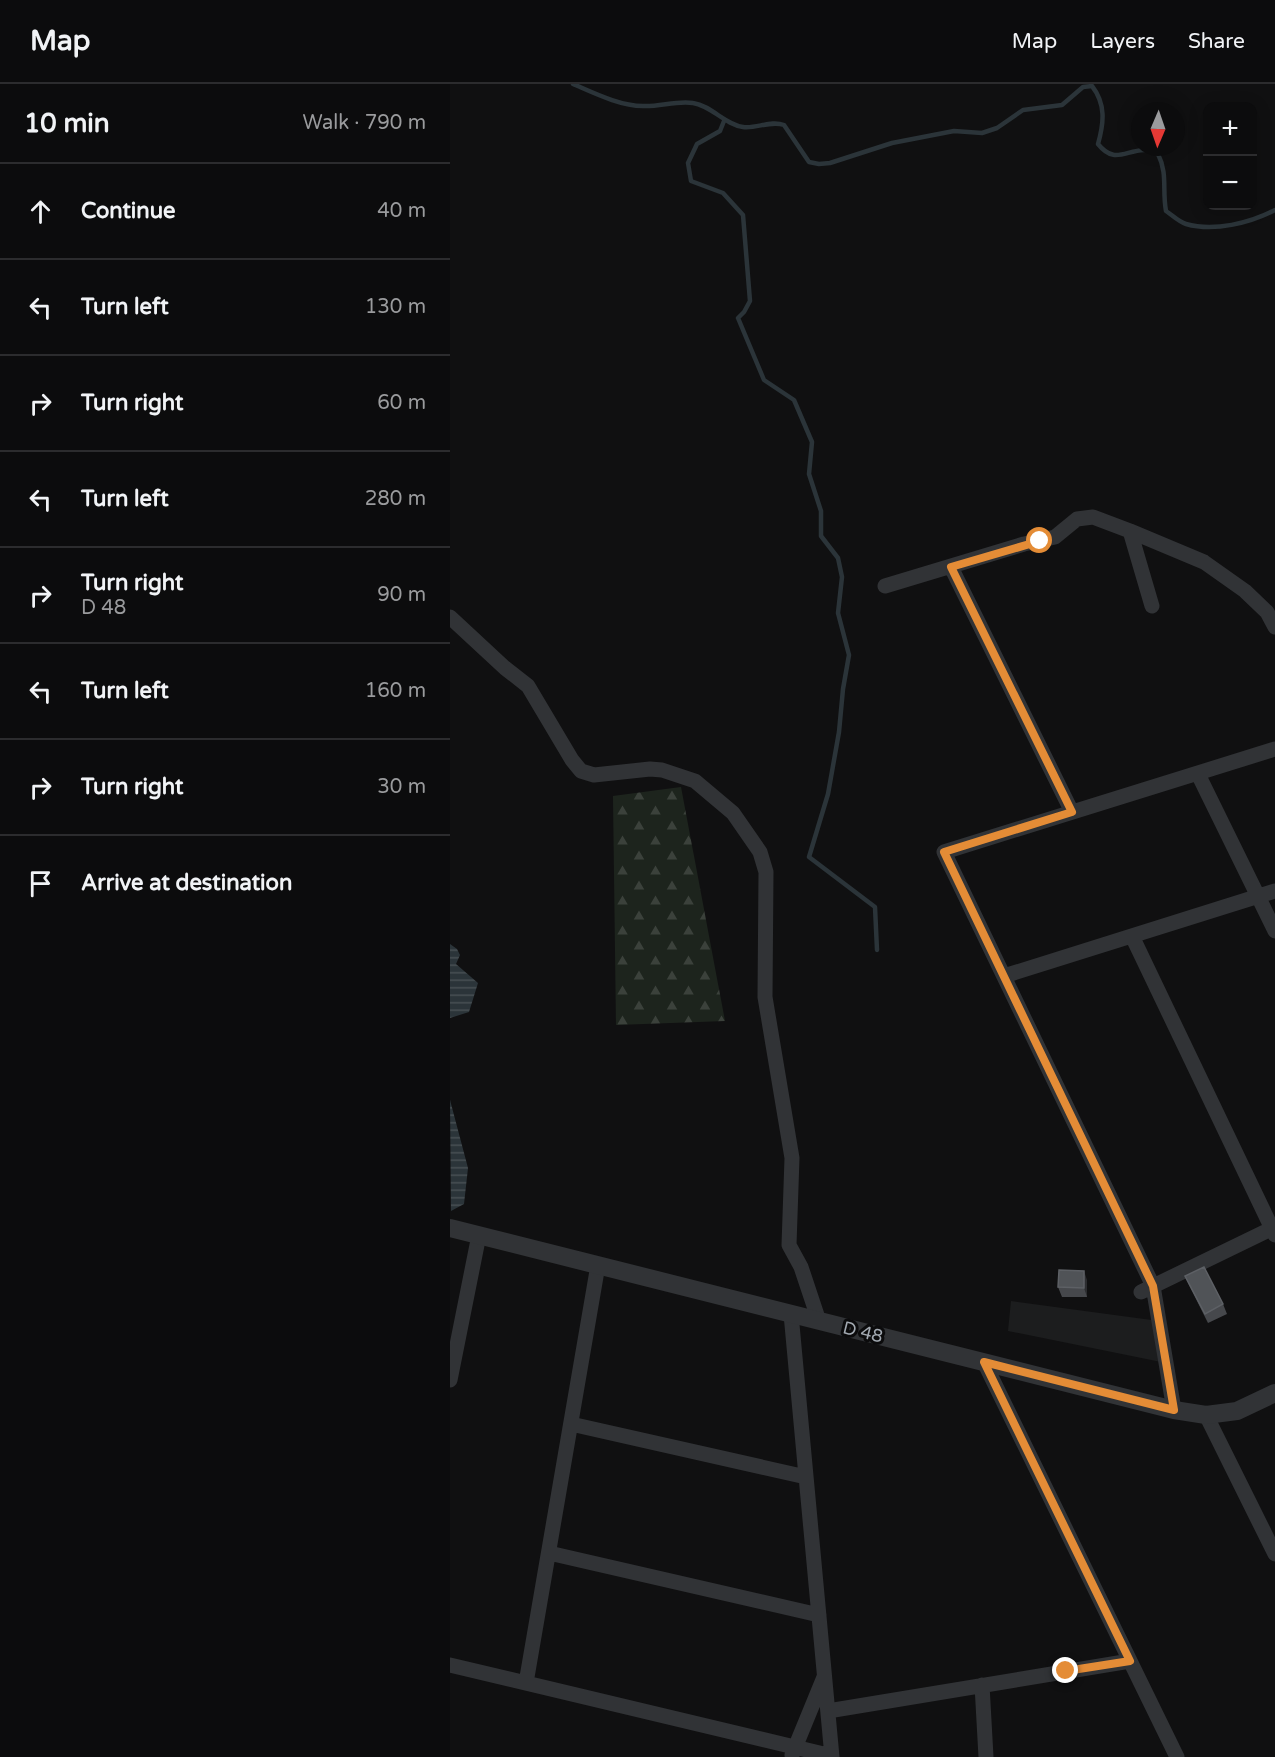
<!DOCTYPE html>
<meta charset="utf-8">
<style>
body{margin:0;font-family:"Varela Round",sans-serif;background:#1a1a1b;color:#f1f3f6}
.controls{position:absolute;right:18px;top:18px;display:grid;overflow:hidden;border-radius:12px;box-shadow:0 3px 15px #0003}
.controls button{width:54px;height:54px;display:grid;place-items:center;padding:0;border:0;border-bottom:2px solid #2c2c2e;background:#0c0c0d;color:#f1f3f6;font:30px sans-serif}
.compass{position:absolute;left:681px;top:18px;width:54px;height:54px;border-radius:50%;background:#0c0c0d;box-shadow:0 3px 15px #0003;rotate:182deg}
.stop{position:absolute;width:18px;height:18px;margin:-14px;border:4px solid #e48c36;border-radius:50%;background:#fff}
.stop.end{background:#e48c36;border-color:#fff;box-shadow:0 2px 6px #0008}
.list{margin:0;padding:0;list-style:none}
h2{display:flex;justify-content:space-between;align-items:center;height:78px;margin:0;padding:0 24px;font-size:26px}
h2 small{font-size:20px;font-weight:400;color:#9a9b9d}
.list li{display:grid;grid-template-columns:39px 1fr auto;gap:18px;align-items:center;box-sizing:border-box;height:96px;padding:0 24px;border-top:2px solid #2c2c2e}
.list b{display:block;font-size:22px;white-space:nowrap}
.list p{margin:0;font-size:20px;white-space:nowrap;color:#9a9b9d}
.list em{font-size:20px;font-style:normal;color:#9a9b9d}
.icon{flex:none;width:33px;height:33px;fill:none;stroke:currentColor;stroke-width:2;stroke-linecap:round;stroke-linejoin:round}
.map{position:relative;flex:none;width:825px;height:1673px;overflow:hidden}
header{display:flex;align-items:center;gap:36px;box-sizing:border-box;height:84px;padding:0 30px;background:#0c0c0d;border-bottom:2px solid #2c2c2e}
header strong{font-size:28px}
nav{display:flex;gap:33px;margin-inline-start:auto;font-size:21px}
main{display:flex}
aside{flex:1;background:#0c0c0d}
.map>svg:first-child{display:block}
</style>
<header>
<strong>Map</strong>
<nav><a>Map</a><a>Layers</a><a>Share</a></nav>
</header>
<main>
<aside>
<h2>10 min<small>Walk · 790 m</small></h2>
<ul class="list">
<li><svg class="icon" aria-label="ahead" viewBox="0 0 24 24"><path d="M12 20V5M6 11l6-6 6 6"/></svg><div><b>Continue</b></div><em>40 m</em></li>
<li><svg class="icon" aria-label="left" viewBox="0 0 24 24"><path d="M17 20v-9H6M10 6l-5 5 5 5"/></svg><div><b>Turn left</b></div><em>130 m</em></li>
<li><svg class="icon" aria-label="right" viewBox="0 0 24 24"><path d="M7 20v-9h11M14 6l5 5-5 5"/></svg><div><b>Turn right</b></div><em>60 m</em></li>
<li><svg class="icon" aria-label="left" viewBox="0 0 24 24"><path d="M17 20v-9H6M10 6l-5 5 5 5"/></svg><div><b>Turn left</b></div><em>280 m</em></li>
<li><svg class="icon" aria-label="right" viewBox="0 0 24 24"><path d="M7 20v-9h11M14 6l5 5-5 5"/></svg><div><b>Turn right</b><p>D 48</p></div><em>90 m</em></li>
<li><svg class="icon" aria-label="left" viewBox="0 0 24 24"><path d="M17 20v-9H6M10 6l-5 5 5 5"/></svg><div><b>Turn left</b></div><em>160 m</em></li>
<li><svg class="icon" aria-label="right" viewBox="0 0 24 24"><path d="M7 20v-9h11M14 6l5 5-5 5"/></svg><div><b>Turn right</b></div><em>30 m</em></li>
<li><svg class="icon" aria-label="arrive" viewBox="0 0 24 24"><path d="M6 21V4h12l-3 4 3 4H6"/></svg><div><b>Arrive at destination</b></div></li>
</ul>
</aside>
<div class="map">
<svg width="825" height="1673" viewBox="0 0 825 1673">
<defs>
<pattern id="forest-firs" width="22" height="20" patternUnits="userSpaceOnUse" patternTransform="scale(1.5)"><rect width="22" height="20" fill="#1d241d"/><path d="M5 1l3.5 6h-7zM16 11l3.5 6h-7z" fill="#3b413b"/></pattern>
<pattern id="water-rules" width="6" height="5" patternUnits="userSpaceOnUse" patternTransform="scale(1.5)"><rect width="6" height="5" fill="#2b3439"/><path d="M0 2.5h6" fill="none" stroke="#474f53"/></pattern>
</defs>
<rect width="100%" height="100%" fill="#101011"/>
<!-- built -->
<path fill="#1c1d1e" d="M561,1217L709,1237L716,1279L558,1247Z"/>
<!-- forest -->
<path fill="url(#forest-firs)" d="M231,703L275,937L166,941L163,712Z"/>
<!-- water -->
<path fill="url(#water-rules)" d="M0,860L7,865L10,871L6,880L28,899L19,928L0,934Z
M0,1016L18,1084L14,1120L1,1127Z"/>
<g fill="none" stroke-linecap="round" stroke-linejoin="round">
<!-- stream -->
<path stroke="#2b3439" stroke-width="4.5" d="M123,0C144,9 170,22 193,22C209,23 228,16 243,19C262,22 274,40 293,43C306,45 321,36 334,41L359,78L369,80L380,79L442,59L504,47L532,49L547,44L573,26L612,21L633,3L642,2C656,20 654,39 648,60C664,80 674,67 694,66C699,65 704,68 708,70C718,90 712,106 716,127C722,131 729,138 736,140C764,148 800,139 825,126
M274,37L270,47L247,60L238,79L241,97L273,109L293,131L300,217L294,228L288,234L314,296L344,316L362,358L359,390L371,427V452L388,474L392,493L388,529L399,571L393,605L389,648L378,710L359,773L425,823L427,866"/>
<!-- minor -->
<path stroke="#313336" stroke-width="15" d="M680,447L702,522
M501,483L622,728
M435,502L574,460L605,453L627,435L643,433L680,447L754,478L795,507L817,528L825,543
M0,533L55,584L78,602L122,676L131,687L144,691L200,685L212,686L245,697L283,729L310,768L316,788L315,913L342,1074L339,1161L351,1183L369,1237
M748,690L825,847
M682,852L825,1151
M554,892L825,807
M691,1208L825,1143
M341,1230L382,1673
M534,1278L727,1673
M0,1296L29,1151
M724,1326L703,1202L494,768L825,665
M756,1331L825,1470
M121,1340L356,1393
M99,1469L369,1531
M0,1581L382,1672
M76,1599L148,1181
M532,1601L536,1673
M378,1627L680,1577
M342,1671L374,1593"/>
<!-- tertiary -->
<path stroke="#313336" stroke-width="18" d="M0,1144L724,1326L756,1331L787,1327L825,1309"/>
</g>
<!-- wall -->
<path fill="#46484c" d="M735,1192L773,1220L777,1230L758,1239L739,1201Z
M637,1196V1213H612L608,1203Z"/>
<!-- shaded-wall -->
<path fill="#2c2d30" d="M634,1187L637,1196V1213L634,1204Z"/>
<!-- building -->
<path fill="#505357" stroke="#5d6065" stroke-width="1.5" d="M754,1183L773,1220L755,1230L735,1192Z
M609,1186L634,1187V1204L608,1203Z"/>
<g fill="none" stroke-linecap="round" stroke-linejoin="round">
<!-- route -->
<path stroke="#e48c36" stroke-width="8" d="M590,457L501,483L622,728L494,768L703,1202L724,1326L534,1278L680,1577L616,1587"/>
</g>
<g text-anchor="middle" stroke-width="6" stroke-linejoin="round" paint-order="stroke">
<!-- street labels -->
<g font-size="18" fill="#a2a9b1" stroke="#0b0b0c">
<text transform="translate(413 1248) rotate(14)" y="6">D 48</text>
</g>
</g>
</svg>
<div class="controls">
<button>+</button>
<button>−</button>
</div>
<svg class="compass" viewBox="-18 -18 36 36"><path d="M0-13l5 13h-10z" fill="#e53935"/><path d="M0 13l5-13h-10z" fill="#9a9b9d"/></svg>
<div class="stop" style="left:590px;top:457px"></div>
<div class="stop end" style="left:616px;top:1587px"></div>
</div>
</main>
